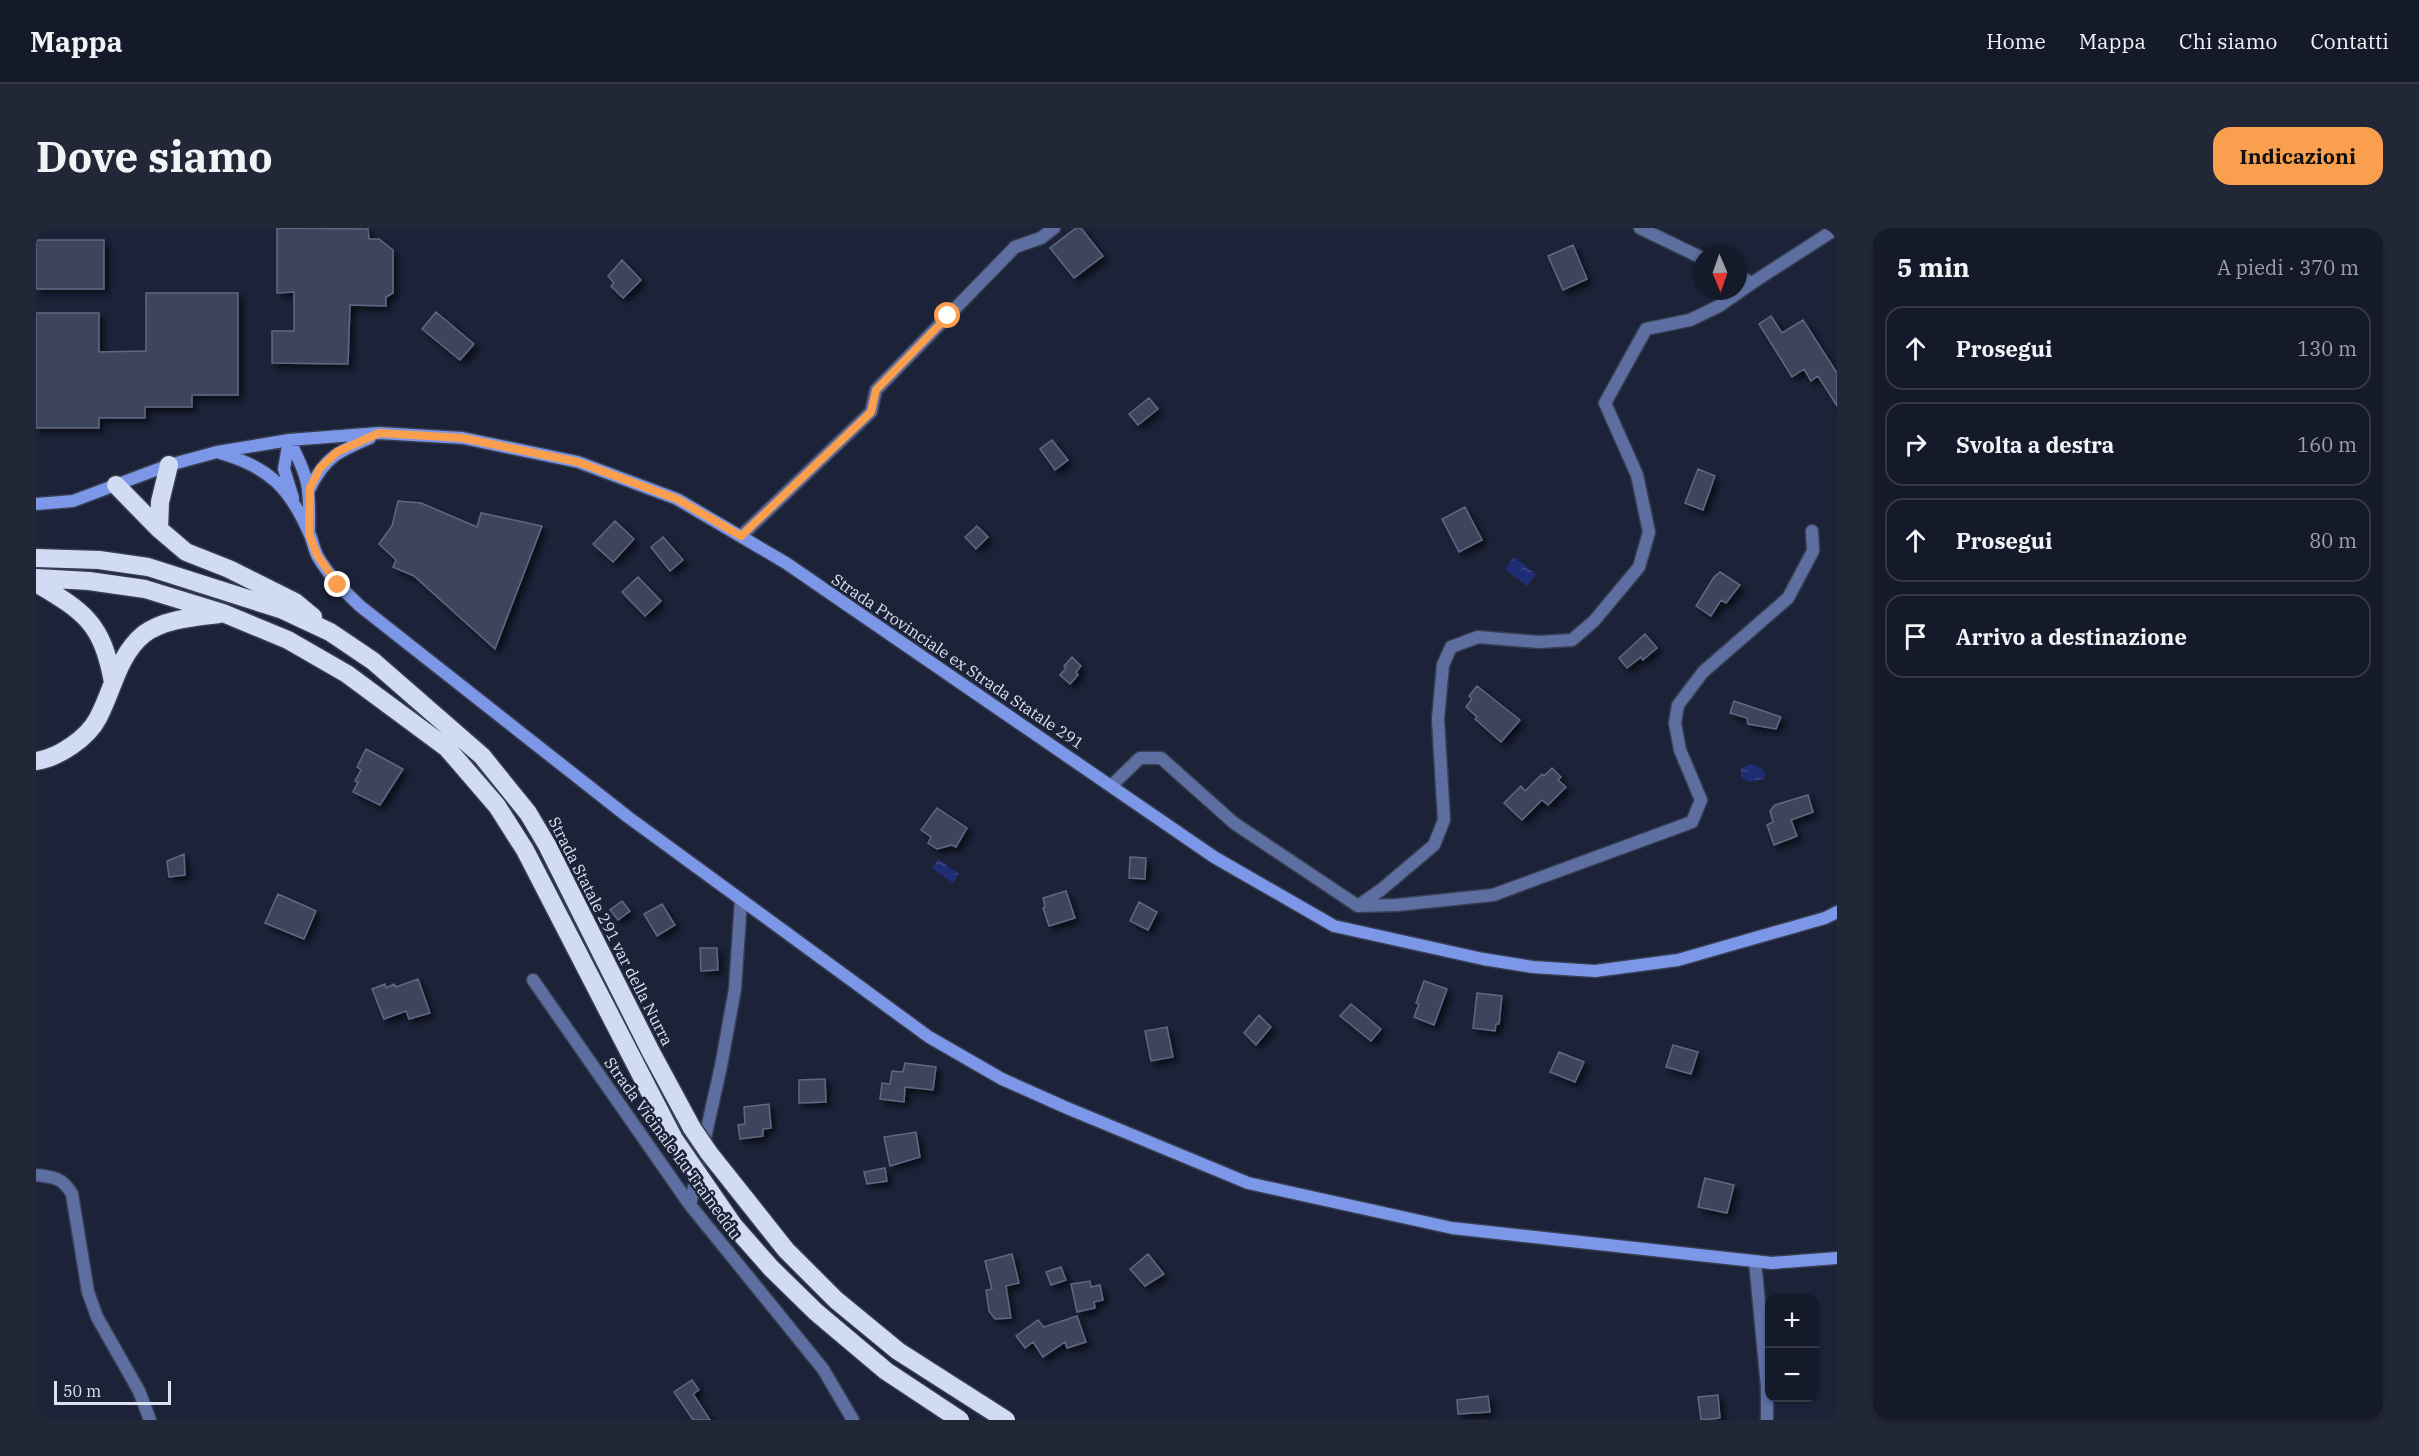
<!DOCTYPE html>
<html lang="it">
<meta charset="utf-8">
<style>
body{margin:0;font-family:"IBM Plex Serif",serif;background:#222737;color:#f1f3f6}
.controls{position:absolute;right:18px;bottom:18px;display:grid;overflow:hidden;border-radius:12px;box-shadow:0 2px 4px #0004}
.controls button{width:54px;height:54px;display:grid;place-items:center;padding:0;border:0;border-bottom:2px solid #343847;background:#151a2b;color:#f1f3f6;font:30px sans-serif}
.compass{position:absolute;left:1657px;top:18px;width:54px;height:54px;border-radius:50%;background:#151a2b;box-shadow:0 2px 4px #0004;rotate:178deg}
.scale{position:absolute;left:18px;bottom:15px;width:117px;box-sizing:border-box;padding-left:6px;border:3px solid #dbe1ef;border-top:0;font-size:16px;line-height:21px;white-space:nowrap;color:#dbe1ef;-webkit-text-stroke:4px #1c2339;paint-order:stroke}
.stop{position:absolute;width:18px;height:18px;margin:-14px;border:4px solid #fa9f4e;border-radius:50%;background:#fff}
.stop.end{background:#fa9f4e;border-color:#fff;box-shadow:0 2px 6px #0008}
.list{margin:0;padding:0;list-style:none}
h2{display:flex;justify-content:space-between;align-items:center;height:78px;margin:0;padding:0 24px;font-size:26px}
h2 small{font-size:20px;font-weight:400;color:#9da1a9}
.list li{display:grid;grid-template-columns:39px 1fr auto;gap:18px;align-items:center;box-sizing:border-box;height:84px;margin:0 12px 12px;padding:0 12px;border:2px solid #343847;border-radius:18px}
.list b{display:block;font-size:22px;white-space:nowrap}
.list em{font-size:20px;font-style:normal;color:#9da1a9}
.icon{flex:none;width:33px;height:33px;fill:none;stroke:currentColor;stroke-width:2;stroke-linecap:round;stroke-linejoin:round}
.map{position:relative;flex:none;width:1801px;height:1192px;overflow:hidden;border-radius:18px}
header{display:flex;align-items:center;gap:36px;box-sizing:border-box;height:84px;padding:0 30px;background:#151a2b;border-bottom:2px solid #343847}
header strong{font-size:28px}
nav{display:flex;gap:33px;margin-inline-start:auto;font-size:21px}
.intro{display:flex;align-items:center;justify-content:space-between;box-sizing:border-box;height:144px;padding:0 36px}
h1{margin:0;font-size:42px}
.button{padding:15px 27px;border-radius:18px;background:#fa9f4e;color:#111;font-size:21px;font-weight:700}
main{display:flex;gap:36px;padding:0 36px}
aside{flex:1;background:#151a2b;border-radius:18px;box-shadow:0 2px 4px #0004}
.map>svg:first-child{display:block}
</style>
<header>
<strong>Mappa</strong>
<nav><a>Home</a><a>Mappa</a><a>Chi siamo</a><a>Contatti</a></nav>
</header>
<div class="intro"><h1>Dove siamo</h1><a class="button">Indicazioni</a></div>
<main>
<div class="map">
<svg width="1801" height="1192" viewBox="0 0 1801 1192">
<defs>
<pattern id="water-ripples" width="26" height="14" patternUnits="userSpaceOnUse" patternTransform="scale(1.5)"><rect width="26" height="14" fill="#1e2d74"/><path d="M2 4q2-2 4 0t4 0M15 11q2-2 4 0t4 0" fill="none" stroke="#3e4b88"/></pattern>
<filter id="shadow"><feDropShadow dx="4.5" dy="4.5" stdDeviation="3" flood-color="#0009"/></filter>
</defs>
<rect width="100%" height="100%" fill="#1c2339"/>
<!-- water -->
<path fill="url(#water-ripples)" d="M1478,329L1500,346L1491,358L1469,341Z
M1715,536L1725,540L1729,546L1728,551L1714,554L1705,550V540Z
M902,631L923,646L917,655L896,640Z"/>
<!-- building -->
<path fill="#3d455d" stroke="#5f6882" stroke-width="1.5" filter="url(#shadow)" d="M241,0L332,1L333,11H343L357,22V65L350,69V78L314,77L312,136L236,135V103H258V64L241,65Z
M1040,0H1045L1067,28L1038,50L1014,20Z
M0,12H68V61H0Z
M1537,17L1551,51L1527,62L1512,28Z
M586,32L605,52L587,70L575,58L578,55L572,48Z
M110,65H202V167H156V179H109V190H63V200H0V85H63V124L110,123Z
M400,84L438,116L424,132L386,101Z
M1735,88L1746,105L1767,92L1801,145V178L1782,148L1775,153L1768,141L1756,149L1723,96Z
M1113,170L1122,181L1102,197L1093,186Z
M1016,212L1032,232L1019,242L1004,221Z
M1662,241L1679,248L1667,282L1649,275Z
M362,273L385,275L441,299L445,285L506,298L459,421L378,348L357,339L360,332L343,316L356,298Z
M1429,279L1446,312L1423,324L1406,291Z
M579,293L598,311L577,334L557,316Z
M941,298L952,309L940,321L929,309Z
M627,309L647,332L634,343L615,319Z
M1684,344L1704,357L1690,375L1685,372L1675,388L1660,378L1678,349Z
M602,349L625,373L609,388L586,364Z
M1609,406L1621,420L1607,432L1605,429L1591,440L1583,430Z
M1036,429L1045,438L1040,444L1042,447L1034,456L1024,447L1030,440L1028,438Z
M1441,458L1484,492L1465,514L1439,491L1441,489L1430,479L1436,471L1433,468Z
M1698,473L1745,489L1740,501L1712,496L1711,490L1694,485Z
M330,521L367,541L344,577L317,564L322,554L319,553L325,542L321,539Z
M1516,540L1525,549L1522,552L1530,559L1512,577L1506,572L1486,592L1468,575L1485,558L1489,563L1506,546L1508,548Z
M1772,567L1777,584L1755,592L1761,608L1738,617L1731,597L1737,594L1734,583L1739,577Z
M901,580L931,600L920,619L916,617L901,621L892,615L895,609L885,602Z
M148,626L149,647L133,649L131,633Z
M1094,629L1110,630L1109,651L1093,650Z
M1030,663L1039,690L1013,698L1007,680L1009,679L1007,670Z
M242,666L280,683L268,711L229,695Z
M586,673L594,683L582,692L574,682Z
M1103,674L1121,684L1112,702L1094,693Z
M626,676L639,697L621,708L608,686Z
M664,720H681L682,742L665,743Z
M382,751L394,785L373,791L370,783L348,791L336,761L349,756L350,760L358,756L360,759Z
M1388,753L1411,761L1398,797L1378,789L1383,776L1380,775Z
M1441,765L1466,768L1463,796H1460L1459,803L1437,800Z
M1315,776L1345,801L1335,813L1304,788Z
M1223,787L1235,799L1220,817L1208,805Z
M1131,799L1137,829L1115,833L1109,803Z
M1637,817L1662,824L1655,846L1630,839Z
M1523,824L1548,834L1539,854L1514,844Z
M869,835L900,839L897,862L869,859L868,874L844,871L846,855L854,856L856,843L867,844Z
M789,851L790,874L763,875V852Z
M733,876L735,900L727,901V908L704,911L702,897L709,896L708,879Z
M880,904L884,929L854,938L848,909Z
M849,940L851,953L831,956L828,944Z
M1669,950L1698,957L1691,985L1662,979Z
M976,1026L983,1055L970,1058L975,1090L959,1091L953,1083L950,1062L956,1061L949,1033Z
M1112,1026L1128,1046L1109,1058L1094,1041Z
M1025,1039L1030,1052L1015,1057L1010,1044Z
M1054,1053L1055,1059L1064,1057L1067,1072L1058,1074L1059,1080L1041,1084L1035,1056Z
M1041,1088L1050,1114L1031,1120L1029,1114L1007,1129L997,1114L989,1120L980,1108L1002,1092L1008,1099Z
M656,1152L663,1162L657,1166L674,1192H657L638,1164Z
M1682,1167L1684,1190L1665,1192L1662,1169Z
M1452,1168L1454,1184L1422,1186L1421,1172Z"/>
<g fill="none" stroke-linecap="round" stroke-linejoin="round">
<defs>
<path id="street" d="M1604,0L1666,30
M1702,48L1716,55L1801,0
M705,308L835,184L840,162L979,19L1005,10L1018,0
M1075,558L1104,530H1125L1198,595L1322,678L1361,677L1457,667L1656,594L1665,572L1644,522L1639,495L1642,477L1667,444L1752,370L1777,323L1776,303
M1322,678L1346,661L1398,617L1408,592L1402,491L1407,437L1415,419L1442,409L1503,414L1536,412L1558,393L1603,339L1613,304L1601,247L1569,175L1610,101L1654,92L1683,78L1716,55
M497,752L654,977L787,1141L817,1192
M0,947C18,949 27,950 36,966L52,1064L61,1089L103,1163L114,1192
M654,977L685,838L699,761L705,672
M1719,1033L1731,1159V1192"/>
<path id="secondary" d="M253,212C273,250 274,259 273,302
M253,212L248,241L257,270
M184,225C233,239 254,260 274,307C277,314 278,322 282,329C293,348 308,363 324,378L592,589L893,809L966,851L1031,880L1212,955L1416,1000L1736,1035L1801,1030
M274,260C289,229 303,223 334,210
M0,276L37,273L133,237L181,224L253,212L343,205L427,210L542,234L641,271L750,335L1178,629L1298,698L1447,731L1497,739L1559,743L1642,732L1789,690L1801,684"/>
<path id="highway" d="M80,257L123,301L150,324L193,341L259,374L277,389
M123,301L124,274L133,237
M0,330L63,332L112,339L247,382L294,404L337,433L446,528L492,585L511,617L615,824L656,900
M0,350L53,353L109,361L187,385L252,412L311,446L411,520L461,578L489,622L638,911
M0,355C49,384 66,395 77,454
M0,533C22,530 52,510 62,490C77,462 82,427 108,406C128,391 159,389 183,386"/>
</defs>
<!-- street casing -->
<use href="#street" stroke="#373e52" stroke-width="15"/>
<!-- secondary casing -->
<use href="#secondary" stroke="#373e52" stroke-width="15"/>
<!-- highway casing -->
<use href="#highway" stroke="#373e52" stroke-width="21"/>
<!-- street -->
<use href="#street" stroke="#5d6ea0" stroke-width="12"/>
<!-- secondary -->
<use href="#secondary" stroke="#7d97e8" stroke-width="12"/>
<!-- highway -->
<use href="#highway" stroke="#d1dbf4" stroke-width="18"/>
<defs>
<path id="highway-bridge" d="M656,900L673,925L750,1022L800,1072L862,1123L970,1192
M638,911L698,998L735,1040L780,1084L850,1143L924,1192"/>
</defs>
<!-- highway-bridge casing -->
<use href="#highway-bridge" stroke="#373e52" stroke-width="21" stroke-linecap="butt"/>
<!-- highway-bridge -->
<use href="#highway-bridge" stroke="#d1dbf4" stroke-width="18"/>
</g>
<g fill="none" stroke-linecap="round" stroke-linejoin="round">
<!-- route -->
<path stroke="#fa9f4e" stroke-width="8" d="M302,357L281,327L273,306L274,260L284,240L301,224L343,205L427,210L542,234L641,271L705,308L835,184L840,162L912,88"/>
</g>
<g text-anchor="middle" stroke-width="5" stroke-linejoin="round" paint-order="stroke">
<!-- street labels -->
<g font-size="16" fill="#dbe1ef" stroke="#1c2339">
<text transform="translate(922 433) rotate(34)" y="6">Strada Provinciale ex Strada Statale 291</text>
<text transform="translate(575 703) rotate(63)" y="6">Strada Statale 291 var della Nurra</text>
<text transform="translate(637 920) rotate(54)" y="6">Strada Vicinale Lu Traineddu</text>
</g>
</g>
</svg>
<div class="controls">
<button>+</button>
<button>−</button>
</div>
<svg class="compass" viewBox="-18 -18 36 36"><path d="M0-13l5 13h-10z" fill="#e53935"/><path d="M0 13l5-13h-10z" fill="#9da1a9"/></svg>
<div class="scale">50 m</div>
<div class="stop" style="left:912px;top:88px"></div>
<div class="stop end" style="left:302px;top:357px"></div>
</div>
<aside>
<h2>5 min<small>A piedi · 370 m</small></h2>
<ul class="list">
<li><svg class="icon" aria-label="ahead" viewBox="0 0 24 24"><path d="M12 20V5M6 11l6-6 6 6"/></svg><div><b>Prosegui</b></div><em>130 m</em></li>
<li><svg class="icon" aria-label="right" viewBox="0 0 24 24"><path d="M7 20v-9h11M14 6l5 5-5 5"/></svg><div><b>Svolta a destra</b></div><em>160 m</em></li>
<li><svg class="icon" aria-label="ahead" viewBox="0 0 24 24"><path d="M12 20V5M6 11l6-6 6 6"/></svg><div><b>Prosegui</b></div><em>80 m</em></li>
<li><svg class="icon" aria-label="arrive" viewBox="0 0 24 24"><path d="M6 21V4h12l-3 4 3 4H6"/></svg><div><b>Arrivo a destinazione</b></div></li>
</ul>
</aside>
</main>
